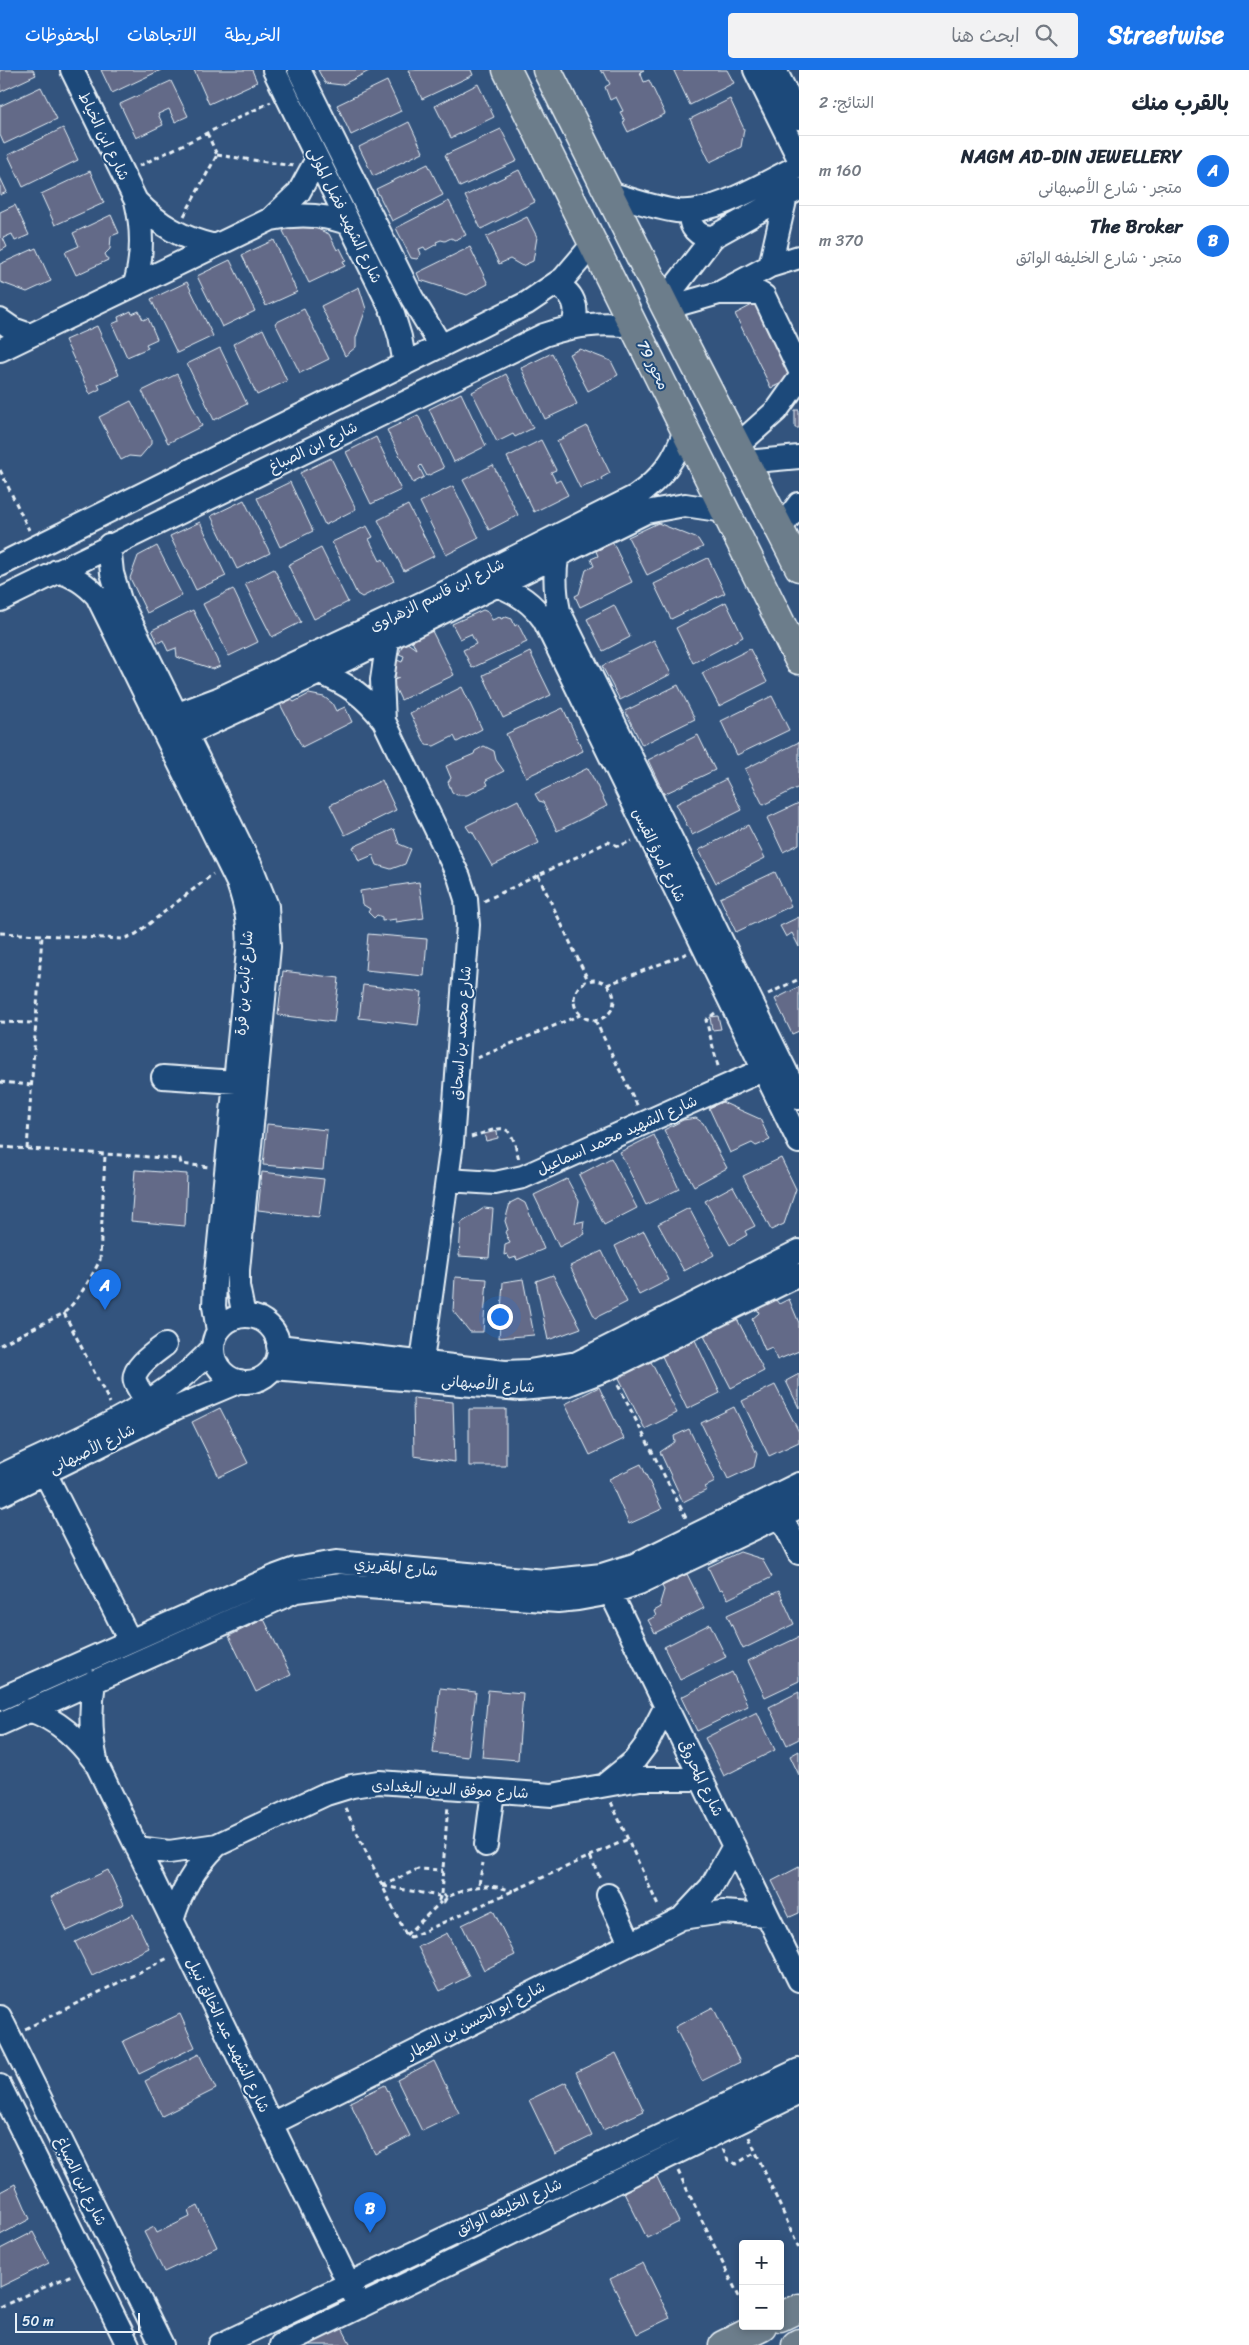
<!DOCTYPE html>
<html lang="ar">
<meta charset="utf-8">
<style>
body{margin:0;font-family:Sriracha,"Playpen Sans Arabic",sans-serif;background:#f2f2f3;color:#1f2937;direction:rtl}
.controls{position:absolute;right:15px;bottom:15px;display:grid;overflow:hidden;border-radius:5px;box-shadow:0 2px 8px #0003}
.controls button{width:45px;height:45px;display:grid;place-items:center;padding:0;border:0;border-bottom:1px solid #e0e1e3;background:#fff;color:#1f2937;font:25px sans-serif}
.scale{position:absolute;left:15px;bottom:12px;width:125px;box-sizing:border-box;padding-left:5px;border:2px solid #e8f1f8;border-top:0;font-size:14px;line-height:18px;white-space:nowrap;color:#e8f1f8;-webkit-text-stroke:4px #1f4a7a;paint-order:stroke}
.you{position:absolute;left:499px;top:1246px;width:18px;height:18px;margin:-12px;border:4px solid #fff;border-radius:50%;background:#1a73e8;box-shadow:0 0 0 8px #1a73e833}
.badge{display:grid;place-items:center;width:32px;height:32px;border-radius:50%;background:#1a73e8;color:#fff;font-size:16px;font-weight:700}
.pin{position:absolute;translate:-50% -41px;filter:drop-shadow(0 1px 2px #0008)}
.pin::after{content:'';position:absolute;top:26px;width:18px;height:15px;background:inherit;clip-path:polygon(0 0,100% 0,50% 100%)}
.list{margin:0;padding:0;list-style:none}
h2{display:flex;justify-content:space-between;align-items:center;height:65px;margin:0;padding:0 20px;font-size:21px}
h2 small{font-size:16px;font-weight:400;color:#747a83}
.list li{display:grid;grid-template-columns:32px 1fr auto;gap:15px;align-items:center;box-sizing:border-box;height:70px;padding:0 20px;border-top:1px solid #e0e1e3}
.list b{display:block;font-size:19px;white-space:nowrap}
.list p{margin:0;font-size:16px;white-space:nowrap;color:#747a83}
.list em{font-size:16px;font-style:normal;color:#747a83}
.icon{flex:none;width:28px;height:28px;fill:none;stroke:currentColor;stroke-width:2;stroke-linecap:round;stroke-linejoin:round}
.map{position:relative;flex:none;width:799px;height:2275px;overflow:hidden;direction:ltr}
header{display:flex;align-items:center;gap:30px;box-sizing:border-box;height:70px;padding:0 25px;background:#1a73e8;color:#fff}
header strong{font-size:24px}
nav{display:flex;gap:28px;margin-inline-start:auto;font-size:18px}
.search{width:350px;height:45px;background:#f2f2f3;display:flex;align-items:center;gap:12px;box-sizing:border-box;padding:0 18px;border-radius:5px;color:#747a83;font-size:19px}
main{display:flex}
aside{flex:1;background:#fff}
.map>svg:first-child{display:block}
</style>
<header>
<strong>Streetwise</strong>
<div class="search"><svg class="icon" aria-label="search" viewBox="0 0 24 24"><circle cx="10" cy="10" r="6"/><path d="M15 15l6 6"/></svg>ابحث هنا</div>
<nav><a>الخريطة</a><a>الاتجاهات</a><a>المحفوظات</a></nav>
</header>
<main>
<aside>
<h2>بالقرب منك<small>النتائج: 2</small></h2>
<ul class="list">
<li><span class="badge">A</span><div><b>NAGM AD-DIN JEWELLERY</b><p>متجر · شارع الأصبهانى</p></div><em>160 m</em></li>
<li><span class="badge">B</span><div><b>The Broker</b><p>متجر · شارع الخليفه الواثق</p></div><em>370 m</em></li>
</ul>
</aside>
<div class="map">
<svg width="799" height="2275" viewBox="0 0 799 2275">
<rect width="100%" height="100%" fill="#33547e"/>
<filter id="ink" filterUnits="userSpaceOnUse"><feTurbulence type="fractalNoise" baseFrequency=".02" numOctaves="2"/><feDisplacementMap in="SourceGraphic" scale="10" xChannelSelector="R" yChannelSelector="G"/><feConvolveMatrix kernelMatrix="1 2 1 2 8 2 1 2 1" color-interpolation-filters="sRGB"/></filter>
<g filter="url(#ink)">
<!-- building -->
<path fill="#636b88" stroke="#e8f1f8" d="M0,0H33L36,5L0,22Z
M101,0H161L112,23Z
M194,0H252L257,12L209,34Z
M318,0H371L342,15L325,13Z
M408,0H471L473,5L422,29Z
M600,0H644L640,2L644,12L649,10L665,44L628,62L623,52L625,51L620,42L623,41L616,27L610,30L605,17L610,14L604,2L602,3Z
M677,0H727L734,13L690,35L674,1Z
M171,11L188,46L175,52L169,39L158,44L163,55L136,68L120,34Z
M387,11L401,41L351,65L337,35Z
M478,14L494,47L451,68L435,36Z
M41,17L57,49L4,74L0,65V36Z
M730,29L744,59L741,77L710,92L690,49Z
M409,52L423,82L373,106L359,77Z
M63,58L78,90L23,117L8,85Z
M501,59L517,91L460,117L445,85Z
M428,94L443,125L392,151L376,119Z
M519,100L535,132L481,159L465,126Z
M90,101L104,133L55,155L41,124Z
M0,107L7,122L0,125Z
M449,131L466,165L455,170L451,168L445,171L441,170L436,172L437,174L426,180L424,177L419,179L421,184L417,189L411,188L396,158Z
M15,135L29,165L15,171L12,164L3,168L7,177L0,181V142Z
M111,145L119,163L111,166L110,179L105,184L108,190L76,205L65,182L79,176L73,163Z
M527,147L537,167L533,191L522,196L510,189L499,194L486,167Z
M301,152L329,164L337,180L340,178L346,190L343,191L345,196L309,213L283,161L294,155L299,158Z
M274,170L297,222L266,236L242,185Z
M470,177L488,214L467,225L420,210L417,203Z
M36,178L51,211L27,222L0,212V194Z
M230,190L255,241L222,257L197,206Z
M187,212L213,266L177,283L151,229Z
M359,217L366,239L356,268V277L345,286L321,236Z
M756,233L792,308L771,318L735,244Z
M304,239L329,289L300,303L275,253Z
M131,241L132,244L139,241L143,250L148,248L157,269L146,274L148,278L127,287L112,254L119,251L118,247Z
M97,256L119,305L98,314L100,319L90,324L65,270Z
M263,259L287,311L257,325L233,274Z
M220,278L247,334L214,350L187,294Z
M580,279L611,291L618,305L588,321L569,284Z
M552,283L577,334L545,349L521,298Z
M177,304L202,356L168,373L142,321Z
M506,304L533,358L515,367L513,364L497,372L472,322Z
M461,323L486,376L454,392L429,339Z
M131,331L151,369V374L140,387L129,386L121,390L99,347Z
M795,340H799V358H795Z
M418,345L444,398L427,406L421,395L419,397L424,407L413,413L387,360Z
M587,356L610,403L601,408L602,410L580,418L557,371Z
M376,367L401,420L371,434L346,382Z
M541,370L556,400L551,402L556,412L560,410L568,425L534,442L507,387Z
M331,388L356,439L325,455L300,403Z
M493,395L518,445L489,460L463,410Z
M290,412L313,461L280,477L257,428Z
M453,416L479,468L446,485L420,432Z
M244,430L270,483L237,499L211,446Z
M408,435L434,486L404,501L378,450Z
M200,452L226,506L196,520L170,466Z
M658,453L698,469L703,477L647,505L628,467Z
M367,456L373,467L369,469L380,491L383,489L394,511L362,527L357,524L332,472Z
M613,473L632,512L580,537L575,526L579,524L586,500L594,496L591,489L598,486L596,481Z
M157,476L182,525L147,543L130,508L138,486Z
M321,478L348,532L314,549L288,495Z
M708,488L725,523L671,549L654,514Z
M274,499L301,552L272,567L245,514Z
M233,519L258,572L229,586L203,534Z
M726,532L743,567L693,593L676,558Z
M614,535L630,567L603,581L587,549Z
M193,540L220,596L213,599L177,587L176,578L168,581L163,570L158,573L152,560Z
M483,540L488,542L492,550L500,547L501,549L506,547L512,549L515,556L518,554L527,572L472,598L463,580L476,574L471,564L460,569L452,554Z
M431,559L454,605L401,630L392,611L399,608L392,606L397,590L402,592L404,586L399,584L403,574L406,572L416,579L411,568Z
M654,570L671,604L620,630L602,596Z
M750,579L767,612L719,636L702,603Z
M530,582L551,625L503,648L483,605Z
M678,615L695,649L642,675L625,641Z
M462,617L482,659L457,672L454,666L434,676L426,675L410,643Z
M309,624L324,627L332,633L336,641L345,637L352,652L302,677L280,634L290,629L294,632Z
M772,626L789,660L737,685L721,651Z
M563,638L583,681L526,707L506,664Z
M698,665L715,700L664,724L648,690Z
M799,672V717L763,735L745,699Z
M484,676L494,681L496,690L504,701L486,710L488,715L467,725H457L452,722L448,712L451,708L446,696L474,684L475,681Z
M588,698L607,736L557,761L543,732L539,731L535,724Z
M726,709L742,740L692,765L676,734Z
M382,710L396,740L345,765L330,735Z
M518,730L539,773L492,796L472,761L470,762L466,756Z
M799,733V774L783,782L767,748Z
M748,755L765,788L716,813L699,780Z
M394,759L399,774L411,779L405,794L391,799L377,795L373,785L359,791L353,777Z
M775,802L791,836L736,862L720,828Z
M419,812L424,848L396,852V849L382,851V847L377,845L374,848L368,842L370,839L362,834L360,821Z
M799,847V877L792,863L786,867L780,856Z
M368,864L427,869L424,906L365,900Z
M283,901L339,908L334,952L278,945Z
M363,915L422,922L418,955L359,948Z
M799,917V961L792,964L775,929Z
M718,946L721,959L712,960L710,947Z
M722,1032L760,1049L770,1070L756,1076L752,1073L730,1083L709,1038Z
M696,1048L703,1053L727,1098L694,1116L664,1060L683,1050Z
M267,1054L327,1060L323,1100L263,1095Z
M497,1061L498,1068L486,1071L484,1064Z
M654,1065L679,1119L646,1135L620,1082Z
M611,1088L637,1138L604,1155L579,1105Z
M781,1088L796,1119L784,1154L771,1160L743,1106Z
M135,1100L187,1104L185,1156L131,1151Z
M262,1102L324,1109L319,1147L258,1140Z
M567,1109L579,1131L575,1153L584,1151L583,1159L585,1164L559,1177L534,1125Z
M733,1116L755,1156L745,1161L747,1165L730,1175L705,1131Z
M518,1129L525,1133L544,1179L517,1190L516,1187L510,1189L507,1184L504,1185L505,1175L510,1173L505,1162L508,1160L505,1151L510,1133Z
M484,1138L493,1139L489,1188L459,1186L461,1153Z
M689,1138L714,1185L684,1201L658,1154Z
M644,1161L669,1210L639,1225L615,1176Z
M602,1181L627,1232L595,1248L570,1196Z
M553,1205L581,1258L548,1270L536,1211Z
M455,1207L487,1209L483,1262H470L453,1241Z
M523,1209L534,1265L499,1268L503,1212Z
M789,1229L799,1253V1281L777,1290L772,1277L765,1280L752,1249L759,1243L756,1236L776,1230L779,1234Z
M736,1247L764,1301L731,1318L703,1264Z
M695,1270L720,1323L687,1339L662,1286Z
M650,1290L677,1343L645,1359L618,1306Z
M799,1304V1338L786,1311Z
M775,1315L799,1362V1372L769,1386L742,1331Z
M599,1317L624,1369L590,1385L565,1334Z
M413,1328L453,1332L455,1392L414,1386Z
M734,1337L757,1384L754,1397L728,1409L701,1353Z
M220,1338L248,1393L219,1407L192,1352Z
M469,1339H506V1396H469Z
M689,1359L715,1412L705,1417L707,1420L683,1432L660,1382L675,1372L674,1366Z
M641,1394L662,1439L629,1454L609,1409Z
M740,1482L762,1489L772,1507L728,1529L722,1519L719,1520L708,1497Z
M687,1504L704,1538L655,1563L648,1550L656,1546L654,1541L661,1537L660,1533L664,1520L662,1516Z
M779,1521L794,1554L743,1579L727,1545Z
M264,1549L291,1605L256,1622L229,1566Z
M710,1554L726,1587L680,1610L664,1577Z
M799,1567V1611L765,1627L748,1591Z
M732,1602L748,1636L697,1661L681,1627Z
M440,1618L476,1622L468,1687L433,1683Z
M488,1620L523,1623L518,1690L482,1687Z
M799,1622V1669L787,1675L769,1637Z
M757,1642L775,1680L724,1706L705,1668Z
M799,1681V1705L790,1686Z
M799,1797V1843L790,1847L772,1811Z
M108,1800L124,1834L67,1861L51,1827Z
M493,1840L515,1885L484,1900L462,1855Z
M133,1844L149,1878L92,1906L75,1872Z
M447,1863L469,1906L440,1921L418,1877Z
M713,1937L740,1992L702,2011L675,1957Z
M180,1944L195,1977L139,2004L123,1971Z
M616,1983L644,2041L603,2060L576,2002Z
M199,1984L216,2019L162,2046L145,2011Z
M434,1991L459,2043L422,2061L397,2010Z
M566,2012L592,2066L555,2084L529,2030Z
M385,2015L410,2066L375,2084L350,2032Z
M656,2105L679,2152L647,2168L623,2120Z
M15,2114L30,2149L0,2165V2122Z
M198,2136L217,2177L164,2202L144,2162L154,2157L157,2163L190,2147L188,2141Z
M33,2162L49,2193L0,2217V2179Z
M643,2193L670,2248L637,2264L610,2209Z
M341,2256L351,2275H310L309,2271Z"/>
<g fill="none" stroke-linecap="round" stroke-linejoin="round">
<defs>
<path id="minor" d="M72,0L136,131C143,160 143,186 135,214
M274,0L392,241L400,267L405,294
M299,0L412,228L441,276
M755,0L799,89
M775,0L799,48
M609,123C631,129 654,138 677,141C714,145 766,112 799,96
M136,131C159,155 183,169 215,176
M692,141C687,157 698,167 713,167
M271,149L299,122L317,89
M770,196L786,126
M554,215C574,221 580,239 572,257
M723,221L770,196L799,187
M663,232L713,167L799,119
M666,238L719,223H759L764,226L799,299
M0,250L13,259L30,265
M0,280L271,149C298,143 322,144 348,153
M737,376L777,340L799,309
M746,392L799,387
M780,459L799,434
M109,475L112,503L120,530L251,796L267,836L269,877L238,1200V1216L244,1246
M557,488C554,507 555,522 559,541L799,1028
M0,495L527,233L564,208L593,174
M57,501C74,506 85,513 97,526L238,813C246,836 250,856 248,881L215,1213L214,1236L218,1261
M499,516C519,524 532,533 544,550L799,1072
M0,530L544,265C574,255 601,252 634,256
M319,603C347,613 366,627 384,651L459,807L466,829L468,855L452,1073L422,1291
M162,650L218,629L442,524L636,426C662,408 675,390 685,360
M384,651L382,610L388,570
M172,671L319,603L646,442L685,435L725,441
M163,1007L236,1012
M447,1110L495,1113L523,1107L776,994
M213 1279a33 33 0 1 1 66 0a33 33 0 1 1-66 0Z
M278,1276L505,1302L529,1301L577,1293L799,1181
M273,1298L520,1319L566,1315L610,1298L799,1205
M147,1332C143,1325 137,1318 135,1311C131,1298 156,1282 165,1275
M45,1403L130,1571
M0,1406C74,1370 156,1340 213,1278
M0,1425L176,1338L240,1311
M781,1446L799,1483
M604,1509L799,1910
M94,1611C90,1639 90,1663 96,1690
M0,1629L276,1506L295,1499L336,1492L545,1511L602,1505L634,1495L799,1414
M29,1640C59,1650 78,1669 96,1693L360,2237
M0,1654L296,1521L341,1515L558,1531C586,1529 613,1523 639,1513L799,1437
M607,1713L634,1691L646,1675L666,1636
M486,1775L493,1721
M137,1778L169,1782L217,1775L326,1724L352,1716L379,1712L552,1725L640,1709H701
M608,1825L630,1873
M682,1848L711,1817L734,1776
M172,1851C181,1820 195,1797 217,1775
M0,1947L162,2275
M0,2016L128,2275
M271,2054L682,1848L723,1842L767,1845
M220,2275L799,2000
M281,2275L799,2023"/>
<path id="major" d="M507,0L799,590
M547,0L666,238L799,497
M780,2247L799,2238
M723,2275L762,2256
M796,2275L799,2273"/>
</defs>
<!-- minor casing -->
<use href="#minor" stroke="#e8f1f8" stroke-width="26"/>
<!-- major casing -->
<use href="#major" stroke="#e8f1f8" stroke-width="31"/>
<!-- path -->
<path stroke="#e8f1f8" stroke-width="3" stroke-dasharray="5 4" stroke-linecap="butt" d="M207,63L217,85
M217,85L294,96
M139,96L271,32
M184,146L217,85
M0,400L29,460
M538,805L588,910
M484,831L608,772L618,776L632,771
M0,863L123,869L136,864L213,804
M574 930a20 20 0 1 1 40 0a20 20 0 1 1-40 0Z
M607,915L688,883
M768,924L799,909
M715,943L706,950L719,1000
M595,950L638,1037
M0,952L35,953
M477,988L580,945
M0,1012L31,1015
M471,1067C506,1056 510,1050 519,1090
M0,1077L180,1089L181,1094L209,1097
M27,1079L42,866
M64,1243L110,1333
M0,1275L64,1243C79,1229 91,1208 100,1190L105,1085
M618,1315L687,1450
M611,1732L659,1838
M345,1738L406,1865L411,1867L628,1769
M590,1786L600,1808
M479,1814L483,1793
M382,1816L418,1799L443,1800
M383,1816L439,1826
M441,1824L448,1735
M447,1827L441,1824L439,1830L444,1832L447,1827C474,1816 484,1812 513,1821
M406,1865L441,1832
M25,1959L170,1887
M749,2067L799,2178
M723,2079L728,2090L736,2094L756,2082
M678,2101L743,2235
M0,2237L74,2204"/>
<!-- minor -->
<use href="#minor" stroke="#1f4a7a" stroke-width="22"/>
<!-- major -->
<use href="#major" stroke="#6c7d8b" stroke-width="28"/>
</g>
</g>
<g text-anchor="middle" stroke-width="4" stroke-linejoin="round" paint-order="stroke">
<!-- street labels -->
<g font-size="15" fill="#e8f1f8" stroke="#1f4a7a">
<text transform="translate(104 66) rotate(64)" y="5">شارع ابن الخياط</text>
<text transform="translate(345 145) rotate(64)" y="5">شارع الشهيد فضل المولى</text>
<text transform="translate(653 295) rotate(64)" y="5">محور 79</text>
<text transform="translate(313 377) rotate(-26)" y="5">شارع ابن الصباغ</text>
<text transform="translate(437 525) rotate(-26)" y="5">شارع ابن قاسم الزهراوى</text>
<text transform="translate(659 785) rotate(64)" y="5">شارع امرؤ القيس</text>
<text transform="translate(244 913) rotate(-86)" y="5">شارع ثابت بن قرة</text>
<text transform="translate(461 963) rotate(-86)" y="5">شارع محمد بن اسحاق</text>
<text transform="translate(617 1065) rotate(-24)" y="5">شارع الشهيد محمد اسماعيل</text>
<text transform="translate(488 1314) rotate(4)" y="5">شارع الأصبهانى</text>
<text transform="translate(92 1379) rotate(-26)" y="5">شارع الأصبهانى</text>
<text transform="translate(396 1497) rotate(5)" y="5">شارع المقريزي</text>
<text transform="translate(701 1708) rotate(64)" y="5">شارع المحروقى</text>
<text transform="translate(450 1719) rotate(3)" y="5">شارع موفق الدين البغدادى</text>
<text transform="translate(476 1950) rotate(-27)" y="5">شارع ابو الحسن بن العطار</text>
<text transform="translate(228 1965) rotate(64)" y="5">شارع الشهيد عبد الخالق نبيل</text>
<text transform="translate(81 2111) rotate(64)" y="5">شارع ابن الصباغ</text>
<text transform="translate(509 2137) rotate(-25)" y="5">شارع الخليفه الواثق</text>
</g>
</g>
</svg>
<div class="controls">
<button>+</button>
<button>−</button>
</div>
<div class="scale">50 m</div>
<div class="you"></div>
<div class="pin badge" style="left:105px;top:1240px">A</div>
<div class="pin badge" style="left:370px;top:2163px">B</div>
</div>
</main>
